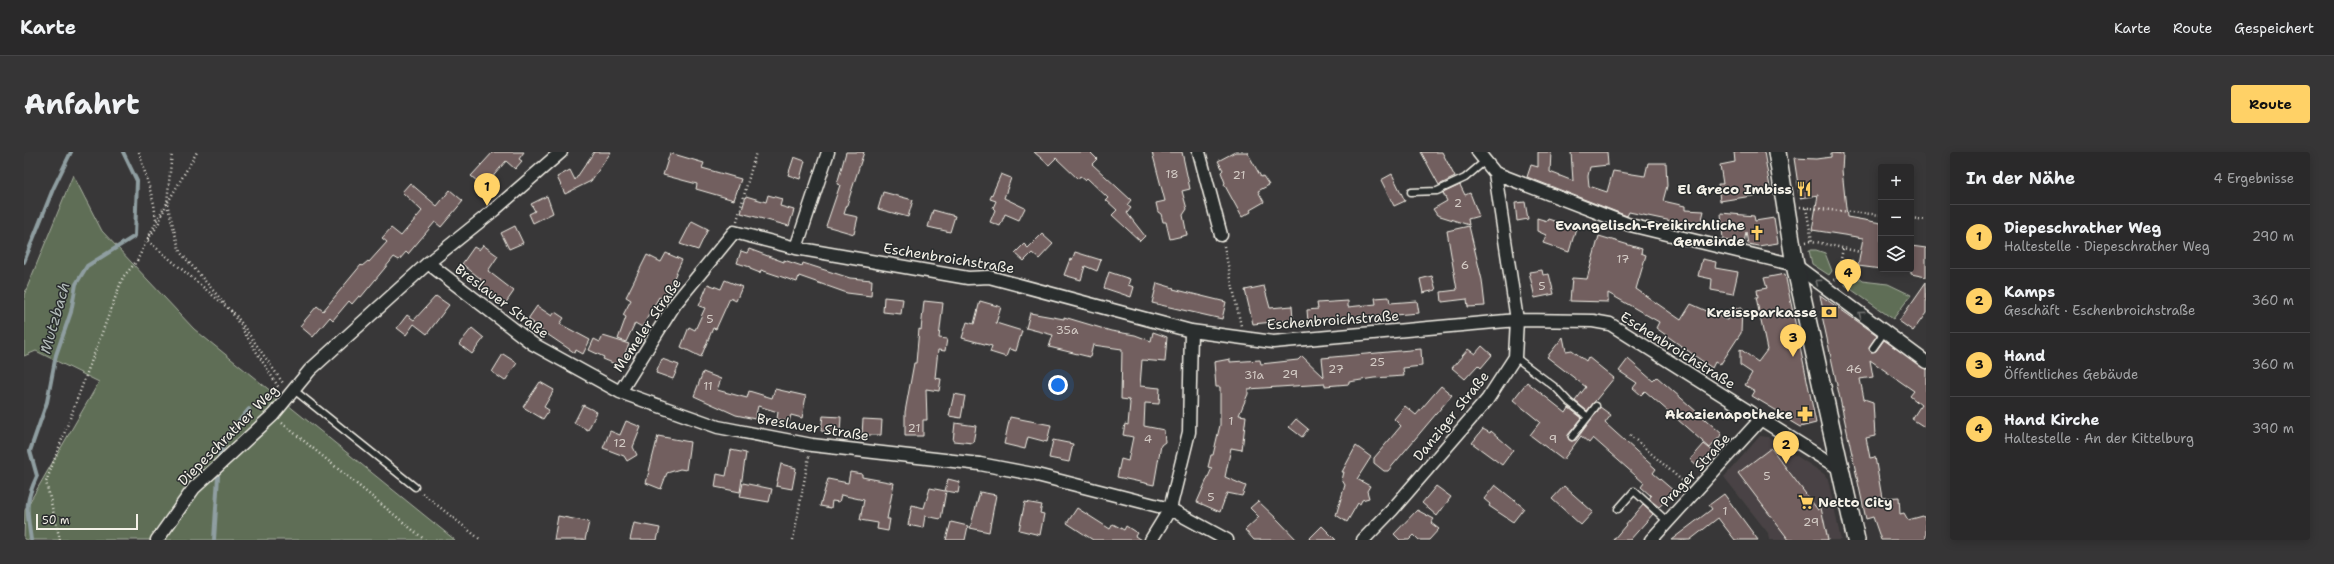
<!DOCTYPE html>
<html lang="de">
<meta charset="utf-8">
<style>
body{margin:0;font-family:"Shantell Sans",sans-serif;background:#363536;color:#f1f3f6}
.controls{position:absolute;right:12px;top:12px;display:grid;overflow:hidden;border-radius:4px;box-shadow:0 2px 10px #0003}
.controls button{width:36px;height:36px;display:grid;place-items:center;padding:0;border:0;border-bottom:1px solid #464547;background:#2a292a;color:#f1f3f6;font:20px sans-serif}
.scale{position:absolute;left:12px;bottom:10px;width:102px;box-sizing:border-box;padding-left:4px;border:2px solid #f4f1e8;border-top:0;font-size:11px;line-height:14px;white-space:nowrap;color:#f4f1e8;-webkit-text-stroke:3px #2a2d2e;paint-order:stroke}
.you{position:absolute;left:1034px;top:233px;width:14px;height:14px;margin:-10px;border:3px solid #fff;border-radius:50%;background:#1a73e8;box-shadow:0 0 0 6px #1a73e833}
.badge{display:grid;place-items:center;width:26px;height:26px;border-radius:50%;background:#ffd166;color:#111;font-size:13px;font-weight:700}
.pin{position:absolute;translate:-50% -33px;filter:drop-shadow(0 1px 2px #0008)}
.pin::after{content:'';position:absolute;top:21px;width:14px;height:12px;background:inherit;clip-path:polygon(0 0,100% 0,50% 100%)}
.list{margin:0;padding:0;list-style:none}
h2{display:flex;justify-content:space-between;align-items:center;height:52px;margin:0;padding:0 16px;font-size:17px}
h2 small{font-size:13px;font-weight:400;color:#a5a6a8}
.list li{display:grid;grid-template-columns:26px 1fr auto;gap:12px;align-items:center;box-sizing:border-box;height:64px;padding:0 16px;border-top:1px solid #464547}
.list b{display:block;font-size:15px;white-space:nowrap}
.list p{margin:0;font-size:13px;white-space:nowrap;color:#a5a6a8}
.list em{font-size:13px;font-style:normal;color:#a5a6a8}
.icon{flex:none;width:22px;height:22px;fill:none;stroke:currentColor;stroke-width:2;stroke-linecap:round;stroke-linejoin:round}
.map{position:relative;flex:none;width:1902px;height:388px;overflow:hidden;border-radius:4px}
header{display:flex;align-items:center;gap:24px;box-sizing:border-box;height:56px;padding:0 20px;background:#2a292a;border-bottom:1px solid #464547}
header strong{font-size:19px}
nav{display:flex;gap:22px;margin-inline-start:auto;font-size:14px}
.intro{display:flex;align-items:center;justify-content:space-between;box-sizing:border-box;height:96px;padding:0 24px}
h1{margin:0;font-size:28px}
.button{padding:10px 18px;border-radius:4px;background:#ffd166;color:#111;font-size:14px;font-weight:700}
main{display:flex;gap:24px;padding:0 24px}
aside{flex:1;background:#2a292a;border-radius:4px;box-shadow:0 2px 10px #0003}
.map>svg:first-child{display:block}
</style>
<header>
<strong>Karte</strong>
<nav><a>Karte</a><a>Route</a><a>Gespeichert</a></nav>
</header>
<div class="intro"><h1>Anfahrt</h1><a class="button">Route</a></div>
<main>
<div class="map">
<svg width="1902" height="388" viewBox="0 0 1902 388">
<rect width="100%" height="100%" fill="#383738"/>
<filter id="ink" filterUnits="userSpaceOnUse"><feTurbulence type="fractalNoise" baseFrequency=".025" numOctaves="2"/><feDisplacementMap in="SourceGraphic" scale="8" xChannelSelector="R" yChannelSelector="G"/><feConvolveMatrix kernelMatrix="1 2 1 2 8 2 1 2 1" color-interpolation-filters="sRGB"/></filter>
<g filter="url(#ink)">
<!-- built -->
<path fill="#494344" d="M1736,284L1744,285L1800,322L1804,327L1817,388H1745L1744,381L1700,325Z"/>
<!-- green -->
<path fill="#5e6e57" stroke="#a9b0a0" d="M49,23L78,79L170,177L431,388H0L1,358L75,230L12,199L0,204V143Z
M1785,98H1792L1801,101L1808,119L1805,123L1788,112Z
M1827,108H1829L1832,124L1838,129L1864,132L1887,143L1869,167L1821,133Z"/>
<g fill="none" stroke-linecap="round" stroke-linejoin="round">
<!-- stream -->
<path stroke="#8f9ea1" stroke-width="4" d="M0,110L29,37L47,0
M195,304L205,281L225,257
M7,388C3,358 0,352 13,324L6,299L23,250L32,203L47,160L52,132L63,114L111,84L113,29L99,0
M190,388L194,324"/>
</g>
<!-- building -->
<path fill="#725f5f" stroke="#f4f1e8" d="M469,0H500L495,7L498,9L491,17L482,9L460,35L447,24Z
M570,0H587L567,29L541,42L533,25L546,18L551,28Z
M822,0H840L820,62L834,65L830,82L802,74L816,33L813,32Z
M1010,0H1066L1073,7L1068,12L1107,48L1103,53L1107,56L1103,61L1121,84L1116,89L1088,63L1093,58L1082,48L1084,46L1063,26L1061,28L1056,24L1054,27L1032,6L1025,13Z
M1128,0H1158L1166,37L1158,39L1163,57L1159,63L1163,83L1146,87L1142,70H1139L1137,62L1134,60L1132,51L1141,49Z
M1211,0H1223L1237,25L1239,24L1245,33L1234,39L1240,50L1226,58L1227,60L1218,65L1200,32L1201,31L1197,20L1199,18L1194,9Z
M1397,0H1418L1431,25L1415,33Z
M1514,0H1527L1526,20L1549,29L1547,0H1583L1584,13L1566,15L1564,24L1565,34L1583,40L1589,19L1621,24L1624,11H1642L1643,34L1639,49L1661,54V58L1680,59L1676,75L1605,60L1603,64L1503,25L1507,13L1514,15Z
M1710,0H1740L1747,41L1696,49L1694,32H1699L1696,13L1711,10Z
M646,1L680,11L678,16L717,27L710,48L672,37L673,32L639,23Z
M1807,1L1819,2L1818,18L1823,65L1857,71V117L1834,114L1839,86L1788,78L1794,43L1776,46L1770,6L1792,7L1807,5Z
M770,5L781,9L776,27L764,23Z
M977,22L987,26L980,46L1001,56L995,68L981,62L976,74L966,70L971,58L969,56L972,49L966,47Z
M1368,22L1381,49L1370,54L1357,28Z
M386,31L413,54L426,38L439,49L417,75L411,70L384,102L382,100L375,108L370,105L337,145L335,144L328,152L325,149L309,168L306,165L289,185L276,174L293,154L299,159L337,113L338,114L344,109L345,110L363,90L358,86L367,76L377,84L398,59L378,40Z
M1436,33L1441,43L1446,41L1455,64L1444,67L1445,73L1413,63L1409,57L1423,49L1419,41Z
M859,40L889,48L884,65L854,57Z
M744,43L758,47L756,54L770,58L765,74L717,61L722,44L742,50Z
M523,44L529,61L509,71L505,62L511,59L507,52Z
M1501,50L1504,67L1493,69L1491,51Z
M909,58L931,64L926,80L904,75Z
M1697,61L1730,64L1731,69L1750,66L1754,91L1734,94L1724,92L1722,80L1720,91L1699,88Z
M1513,66L1523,69L1524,67L1552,76L1545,100L1519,91L1522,83L1513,79Z
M668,69L684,77L674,98L656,92Z
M491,74L499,91L485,97L477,81Z
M1445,74L1458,128L1461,154L1444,155L1443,147L1418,150L1417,140L1433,138L1423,79Z
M1018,82L1029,92L1015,107L1008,101L1000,109L991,101L1000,92L1004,96Z
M1575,84L1618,97L1617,101L1622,103L1612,137L1657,168L1667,152L1703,168L1706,157L1718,155L1717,181L1696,213L1691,210L1688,216L1632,176L1635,170L1584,141V150L1546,149L1548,126L1563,127Z
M459,93L474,104L464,119L490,139L481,152L475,147L474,149L453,133L457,127L438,112L450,95L455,98Z
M1887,94L1902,96V125L1887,122Z
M725,97L760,110V108L778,114L779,111L826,126L848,128L847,144L823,141L775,124L773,130L737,118L736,121L726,117V115L713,111L717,99L723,101Z
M1051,100L1077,108L1073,119L1061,114L1057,128L1040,123L1046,107L1048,108Z
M642,101L658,108L640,148L635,145L618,175L611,171L602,190L594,187L602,165L599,163L607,148L602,145L623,103L637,110Z
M1678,107L1692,110L1691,116L1714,120L1709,142L1687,138L1688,127L1674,124Z
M1518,118L1519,123L1525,122L1530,142L1511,146L1505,120Z
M1085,120L1106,127L1104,133L1110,135L1107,145L1080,136Z
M1761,122L1792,271L1776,275L1766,269L1765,266L1728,244L1731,239L1721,233L1728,221L1716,213V197L1734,210L1743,198L1732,145H1734L1733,138L1743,136L1740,126Z
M1408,124L1412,138L1399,141L1396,127Z
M701,128L718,135L712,149L706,146L692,177L689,176L677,205L657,195L665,175L671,178L681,156L675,154L684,132L697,137Z
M1902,130V161L1889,179L1875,169Z
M1133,131L1150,136L1149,137L1202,150L1198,167L1128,151Z
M1240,134L1246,156L1268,154L1269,168L1229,172L1221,138Z
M1796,143L1853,183L1845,195L1847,200L1852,199L1860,188L1902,217V276L1888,267L1897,253L1886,244L1890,239L1877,230L1846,208L1849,225L1836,227L1840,247L1849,250L1851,284L1842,286L1846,306L1851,305L1858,346L1875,345L1876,362L1880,361L1884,368L1899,364L1902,369V388H1857L1849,365L1842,367L1797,159H1799Z
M412,144L425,153L403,182L390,172L382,183L373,176L383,163L390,168Z
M860,145L879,147L877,162L859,160Z
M1365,145L1366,151L1393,149L1395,161L1284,170L1283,158L1294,157L1293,151L1324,149V155L1352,152L1351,146Z
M900,149L919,151L915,186L923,187L921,199L914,198L911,226L917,227L915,239L902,237L903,268H899V284H881V260L890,211H892L895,177L897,178Z
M956,149L977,155L972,171L998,179L992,199L985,197L982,205L966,200L968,194L938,186L943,170L950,172Z
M513,154L528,164L531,160L540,166L536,172L566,188L559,202L552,198L551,201L508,172L510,171L504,167Z
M1006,161L1040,167V165L1087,179L1111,183L1127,189L1129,180L1143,185L1141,210L1118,208L1116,234L1136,236L1135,252L1121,251L1120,274L1140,278L1141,290L1137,293L1130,333L1093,325L1097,307L1104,309L1109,285L1099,283L1101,272L1104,273L1106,251L1105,248L1097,247L1098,197L1069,193L1066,205L1025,195L1029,183L1002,176Z
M448,176L460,186L448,202L435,192Z
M579,184L605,192L596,214L579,207L580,205L565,198L570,187L576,190Z
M1539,185L1542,199L1548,198L1562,209L1564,205L1590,226L1563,259L1551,249L1562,235L1523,205Z
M1458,194L1468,203L1457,216L1454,213L1441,227L1428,216L1444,197L1451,202Z
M1397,197L1398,214L1379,216L1380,224L1350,226L1325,230V232L1301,234V232L1224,237V242L1215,263L1222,264L1218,298L1207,296L1201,325L1222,334L1218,344L1203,341L1196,360L1173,350L1188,316L1184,315L1187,303H1189L1196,273V235H1192L1190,210L1206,207V210L1236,208L1237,212L1274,208L1278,204L1300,225L1298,206Z
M479,202L493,211L481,229L468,220Z
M638,207L655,213L649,227L632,221Z
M1604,207L1629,229L1633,225L1698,282L1686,296L1621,239L1617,243L1609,236L1613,231L1595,219Z
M679,220L697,227L693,238L723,246L725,239L748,246L751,237L782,244L778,266L767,263L765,270L753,267L754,260L734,254L731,267L712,263L670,244Z
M516,230L530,238L520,255L525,258L519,267L499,255Z
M1503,230L1542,261L1545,256L1558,266L1544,283V286L1547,289L1552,288L1576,255L1587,263L1581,271L1632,317L1629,321L1651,340L1635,355L1625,347L1627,344L1617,335L1620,331L1569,286L1565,291L1557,284L1539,308L1506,283L1516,270L1489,248Z
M1417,234L1428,243L1364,319H1360L1350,311V306L1377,274L1370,267L1381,254L1392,263Z
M930,242L941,244L937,266L925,264Z
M559,253L573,260L564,278L550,271Z
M799,264L817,265L816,281L797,279Z
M986,265L1027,273L1023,290L1004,285L1001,297L980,292Z
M839,267L858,268L857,283H838Z
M1272,267L1284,277L1278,285L1265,275Z
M602,269L617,275L609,295L613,303L603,309L600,304L579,296L586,279L596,283Z
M931,271L952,274L949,291L929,289Z
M1459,277L1466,281L1467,279L1489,298L1478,313L1448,291Z
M634,284L666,290L662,318L656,317L643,321L637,337L622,331Z
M1029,288L1049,292L1045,310L1025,306Z
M1680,292L1690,300L1675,316L1666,308Z
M1332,294L1347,305L1333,327L1346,334L1343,339L1345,346L1338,348L1336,352L1334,351L1323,370L1312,363L1321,333L1318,328L1320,320H1318Z
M1747,296L1794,358L1797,356L1804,388H1765L1714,321Z
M707,298L722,301L716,340L691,335L693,322L702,324Z
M757,312L772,316L768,337L752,334Z
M826,320L838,322V325L870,331L863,367H866L864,379L853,377L854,371L836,368L840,348L817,343L815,350L808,349L807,356L796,354L804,327L824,331Z
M924,327L936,330L934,341L922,339L917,367L901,364L899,376L884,373L888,353L900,356L906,336L921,339Z
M719,331L748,337L745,350L716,345Z
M1471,333L1500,356L1489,370L1465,354L1466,352L1460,347Z
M1412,334L1427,345L1413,364L1398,351Z
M1540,334L1569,360L1557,373L1528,347Z
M956,340L972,343L965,380L946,376Z
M1700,342L1734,388H1711L1694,366L1666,388H1647L1688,357L1685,353Z
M1234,349L1254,368L1273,388H1230L1221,378L1235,365L1226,356Z
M1001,350L1018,353L1016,361L1020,362L1016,383L995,378Z
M1619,353L1629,362L1606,388H1589Z
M1053,356L1086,377L1089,372L1100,378L1102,374L1113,381L1111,384L1117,388H1069L1043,371Z
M1393,358L1410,367L1407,371L1415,377L1405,388H1395L1390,383L1385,388H1376L1370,382Z
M534,364L565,370L561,388H530Z
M927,370L944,374L941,388H922Z
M610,371L636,376L633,388H606Z
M1298,374L1312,388H1284Z"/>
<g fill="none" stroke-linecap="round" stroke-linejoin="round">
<defs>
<path id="lane" d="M1387,40L1413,39L1441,26L1461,9
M1849,196L1861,179
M1491,205L1532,236L1545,250L1564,265L1548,285
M270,238L391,335
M1564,265L1572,254
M1594,357L1610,339L1644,370"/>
<path id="street" d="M1175,0L1197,83
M1454,0L1471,21L1606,73L1771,113L1902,210
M772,96L804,0
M404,111L509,192L596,240L694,275L788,293L956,312L1009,322L1146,357L1203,388
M596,240L651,152L710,80L772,96L944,126L965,125L1167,179L1249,190L1493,168L1569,169L1586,172L1816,317
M133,388L170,336L249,263L286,218L404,111L470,58L537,0
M1127,388L1146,357L1165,280L1167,179
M1339,388L1368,358L1463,248L1491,205L1493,168L1471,21
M1627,388L1736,268"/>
<path id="secondary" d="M1753,0L1771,113L1832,388"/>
</defs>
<!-- lane casing -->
<use href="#lane" stroke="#f4f1e8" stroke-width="9"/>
<!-- street casing -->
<use href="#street" stroke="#f4f1e8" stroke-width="15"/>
<!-- secondary casing -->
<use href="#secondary" stroke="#f4f1e8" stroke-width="20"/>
<!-- path -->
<path stroke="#f4f1e8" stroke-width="2.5" stroke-dasharray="1 3" stroke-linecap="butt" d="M115,0L130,52L132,67
M144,50L173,0
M143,52L156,100L200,151
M1776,55L1857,63
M1782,56L1788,89
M139,57L123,88L211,162L259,231
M1887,66L1902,68
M713,69L732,0
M1782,90L1788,89L1836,100
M1200,94L1217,174
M1810,128L1814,124L1819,96
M207,159L255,236
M258,271L401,388
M1606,283L1663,333
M398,341L457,388
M36,388L22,330L99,125L113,109L123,88L133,75L143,51L148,0
M769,388L785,304"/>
<!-- lane -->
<use href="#lane" stroke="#2a2d2e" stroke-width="6"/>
<!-- street -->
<use href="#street" stroke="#2a2d2e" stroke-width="12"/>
<!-- secondary -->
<use href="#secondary" stroke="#2a2d2e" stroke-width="17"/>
</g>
<!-- one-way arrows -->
<defs><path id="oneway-chevron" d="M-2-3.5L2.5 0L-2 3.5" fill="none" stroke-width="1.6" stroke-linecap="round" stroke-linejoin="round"/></defs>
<g stroke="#71726f">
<use href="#oneway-chevron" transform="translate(1794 130) rotate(-143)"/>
<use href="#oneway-chevron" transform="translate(1837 162) rotate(-143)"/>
</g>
</g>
<!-- icons -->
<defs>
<symbol id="restaurant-bare" viewBox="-9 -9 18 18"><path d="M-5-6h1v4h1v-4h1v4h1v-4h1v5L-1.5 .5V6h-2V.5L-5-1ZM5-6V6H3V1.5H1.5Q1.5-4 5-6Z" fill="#ffd166" stroke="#2a2d2e" stroke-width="2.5" paint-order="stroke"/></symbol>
<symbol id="church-bare" viewBox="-9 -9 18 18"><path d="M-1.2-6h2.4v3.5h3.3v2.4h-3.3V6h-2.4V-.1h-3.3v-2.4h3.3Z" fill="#ffd166" stroke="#2a2d2e" stroke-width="2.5" paint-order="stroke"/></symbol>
<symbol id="bank-bare" viewBox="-9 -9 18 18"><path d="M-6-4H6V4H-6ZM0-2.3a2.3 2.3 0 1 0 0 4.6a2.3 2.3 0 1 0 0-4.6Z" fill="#ffd166" stroke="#2a2d2e" stroke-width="2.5" paint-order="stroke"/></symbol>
<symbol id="pharmacy-bare" viewBox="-9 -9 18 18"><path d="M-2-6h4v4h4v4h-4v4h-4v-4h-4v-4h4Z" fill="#ffd166" stroke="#2a2d2e" stroke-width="2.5" paint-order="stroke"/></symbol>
<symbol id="supermarket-bare" viewBox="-9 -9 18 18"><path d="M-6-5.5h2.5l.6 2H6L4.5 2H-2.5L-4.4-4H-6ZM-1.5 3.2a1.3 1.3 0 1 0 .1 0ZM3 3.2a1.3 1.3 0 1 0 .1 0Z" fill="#ffd166" stroke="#2a2d2e" stroke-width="2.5" paint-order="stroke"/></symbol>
</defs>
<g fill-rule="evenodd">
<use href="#restaurant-bare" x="1769" y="26" width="22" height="22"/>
<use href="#church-bare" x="1722" y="70" width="22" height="22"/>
<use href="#bank-bare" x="1794" y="149" width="22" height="22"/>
<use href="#pharmacy-bare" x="1770" y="251" width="22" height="22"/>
<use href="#supermarket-bare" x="1771" y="339" width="22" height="22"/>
</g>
<g text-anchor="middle" stroke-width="3" stroke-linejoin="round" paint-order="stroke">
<!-- number labels -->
<g font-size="12" fill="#d4ccc6">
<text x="1148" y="26">18</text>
<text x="1215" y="27">21</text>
<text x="1434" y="55">2</text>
<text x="1599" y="111">17</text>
<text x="1441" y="117">6</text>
<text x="1518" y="138">5</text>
<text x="686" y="171">5</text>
<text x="1043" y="182">35a</text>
<text x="1353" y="214">25</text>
<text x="1312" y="221">27</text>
<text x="1830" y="221">46</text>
<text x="1266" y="226">29</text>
<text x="1230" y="227">31a</text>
<text x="684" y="238">11</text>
<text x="1207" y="273">1</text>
<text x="890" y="280">21</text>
<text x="1124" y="291">4</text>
<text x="1529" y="291">9</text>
<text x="596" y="295">12</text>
<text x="1743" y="328">5</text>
<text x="1187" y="349">5</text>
<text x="1701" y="363">1</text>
<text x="1787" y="374">29</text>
</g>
<!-- poi labels -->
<g font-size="14" font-weight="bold" fill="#f4f1e8" stroke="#2a2d2e" text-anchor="end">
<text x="1768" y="42">El Greco Imbiss</text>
<text x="1721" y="78">Evangelisch-Freikirchliche<tspan x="1721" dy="16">Gemeinde</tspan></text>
<text x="1793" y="165">Kreissparkasse</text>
<text x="1769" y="267">Akazienapotheke</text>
<text x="1794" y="355" text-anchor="start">Netto City</text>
</g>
<!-- street labels -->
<g font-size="14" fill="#f4f1e8" stroke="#2a2d2e">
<text transform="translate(925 106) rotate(9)" y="5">Eschenbroichstraße</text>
<text transform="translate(478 149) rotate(37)" y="5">Breslauer Straße</text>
<text transform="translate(1309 168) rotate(-4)" y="5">Eschenbroichstraße</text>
<text transform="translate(623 173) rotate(-56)" y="5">Memeler Straße</text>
<text transform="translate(1654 198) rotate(32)" y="5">Eschenbroichstraße</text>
<text transform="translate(1427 264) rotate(-51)" y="5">Danziger Straße</text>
<text transform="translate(789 275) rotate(9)" y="5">Breslauer Straße</text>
<text transform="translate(204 283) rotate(-45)" y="5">Diepeschrather Weg</text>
<text transform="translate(1671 318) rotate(-47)" y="5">Prager Straße</text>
</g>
<!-- water labels -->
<g font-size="15" font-style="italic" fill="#b1bab8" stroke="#2a2d2e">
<text transform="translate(31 166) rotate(-74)" y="5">Mutzbach</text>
</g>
</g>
</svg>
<div class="controls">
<button>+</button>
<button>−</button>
<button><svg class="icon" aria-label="layers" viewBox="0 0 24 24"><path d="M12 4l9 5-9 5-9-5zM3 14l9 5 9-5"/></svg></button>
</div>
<div class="scale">50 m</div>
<div class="you"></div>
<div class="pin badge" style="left:463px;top:54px">1</div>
<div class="pin badge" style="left:1762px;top:312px">2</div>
<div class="pin badge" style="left:1769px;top:205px">3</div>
<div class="pin badge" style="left:1824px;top:140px">4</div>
</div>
<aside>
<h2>In der Nähe<small>4 Ergebnisse</small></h2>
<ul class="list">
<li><span class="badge">1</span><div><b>Diepeschrather Weg</b><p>Haltestelle · Diepeschrather Weg</p></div><em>290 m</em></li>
<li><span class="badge">2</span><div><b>Kamps</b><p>Geschäft · Eschenbroichstraße</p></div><em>360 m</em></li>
<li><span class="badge">3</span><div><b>Hand</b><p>Öffentliches Gebäude</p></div><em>360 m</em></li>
<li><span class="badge">4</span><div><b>Hand Kirche</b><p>Haltestelle · An der Kittelburg</p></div><em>390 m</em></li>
</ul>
</aside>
</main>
